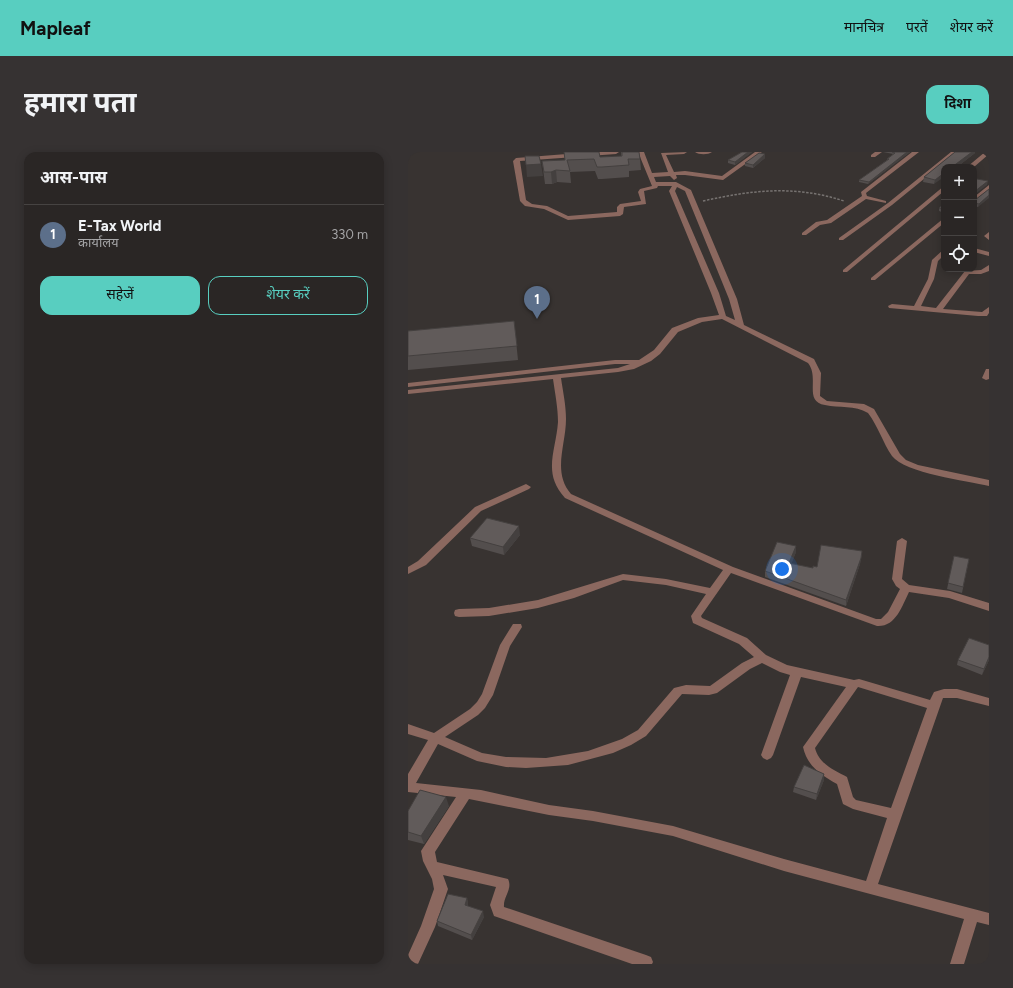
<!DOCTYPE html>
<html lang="hi">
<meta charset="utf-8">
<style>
body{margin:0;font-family:Figtree,"Noto Sans Devanagari",sans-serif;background:#363232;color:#f1f3f6}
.controls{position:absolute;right:12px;top:12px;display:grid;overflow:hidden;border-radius:8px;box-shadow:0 2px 10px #0003}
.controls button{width:36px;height:36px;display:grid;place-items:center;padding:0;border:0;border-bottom:1px solid #464342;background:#2a2625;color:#f1f3f6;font:20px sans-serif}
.you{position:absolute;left:374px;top:417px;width:14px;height:14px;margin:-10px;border:3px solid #fff;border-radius:50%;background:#1a73e8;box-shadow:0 0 0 6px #1a73e833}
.badge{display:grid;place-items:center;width:26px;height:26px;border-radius:50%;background:#58cec0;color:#fff;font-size:13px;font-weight:700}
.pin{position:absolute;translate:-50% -33px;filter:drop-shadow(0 1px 2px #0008)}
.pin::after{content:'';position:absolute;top:21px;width:14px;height:12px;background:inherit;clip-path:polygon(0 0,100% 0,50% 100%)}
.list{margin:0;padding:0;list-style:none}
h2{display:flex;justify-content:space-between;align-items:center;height:52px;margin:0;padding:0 16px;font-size:17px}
h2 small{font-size:13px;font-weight:400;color:#a5a5a7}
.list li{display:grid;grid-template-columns:26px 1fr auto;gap:12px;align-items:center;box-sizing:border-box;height:60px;padding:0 16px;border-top:1px solid #464342}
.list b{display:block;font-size:15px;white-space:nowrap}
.list p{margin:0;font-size:13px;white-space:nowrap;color:#a5a5a7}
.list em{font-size:13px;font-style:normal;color:#a5a5a7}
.actions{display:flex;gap:8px;padding:12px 16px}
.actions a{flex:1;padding:9px 0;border:1px solid #58cec0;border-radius:12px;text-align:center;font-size:14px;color:#58cec0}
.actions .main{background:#58cec0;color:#111}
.icon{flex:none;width:22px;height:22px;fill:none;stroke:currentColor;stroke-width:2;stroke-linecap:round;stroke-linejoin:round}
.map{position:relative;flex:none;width:581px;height:812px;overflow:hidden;border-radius:12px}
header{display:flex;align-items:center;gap:24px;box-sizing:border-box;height:56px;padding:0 20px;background:#58cec0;color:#111}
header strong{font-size:19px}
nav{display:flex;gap:22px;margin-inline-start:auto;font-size:14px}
.intro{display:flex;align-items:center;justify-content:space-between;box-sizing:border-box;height:96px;padding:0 24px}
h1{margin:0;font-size:28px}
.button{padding:10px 18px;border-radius:12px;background:#58cec0;color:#111;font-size:14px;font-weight:700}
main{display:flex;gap:24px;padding:0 24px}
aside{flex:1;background:#2a2625;border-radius:12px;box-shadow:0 2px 10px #0003}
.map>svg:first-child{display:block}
</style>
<header>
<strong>Mapleaf</strong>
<nav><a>मानचित्र</a><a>परतें</a><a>शेयर करें</a></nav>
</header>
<div class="intro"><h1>हमारा पता</h1><a class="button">दिशा</a></div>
<main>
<aside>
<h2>आस-पास<small></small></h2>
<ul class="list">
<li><span class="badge" style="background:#5c6f8a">1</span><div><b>E-Tax World</b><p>कार्यालय</p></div><em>330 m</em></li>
</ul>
<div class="actions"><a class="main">सहेजें</a><a>शेयर करें</a></div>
</aside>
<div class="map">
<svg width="581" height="812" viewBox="0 0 581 812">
<rect width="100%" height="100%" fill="#383331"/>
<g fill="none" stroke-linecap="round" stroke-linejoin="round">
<!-- path -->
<path stroke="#777371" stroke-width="1.5" stroke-dasharray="2.5 1.5" stroke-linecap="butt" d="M295,49C344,38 387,33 436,49"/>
<!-- minor -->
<path fill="#8b685f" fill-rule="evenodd" d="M184,0H211L208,2L112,9L118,48L124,52L139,54L160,64L209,60V55L212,52L233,49L230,40L232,37L244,34L230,0H236L244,21L260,20L253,1L279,0L276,2L258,3L266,20L277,19L314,24L347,0H354L315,28L277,23H268L269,26L266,28L262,24L246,25L248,30H268L283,38L329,147L336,173L406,207L413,221L412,244L419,249L456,252L466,257L492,302L498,308L510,313L581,328V334C559,329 497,321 484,304C475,291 470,274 460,261C447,253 431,256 417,253C395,249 412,226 400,211L314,167L294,170L270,180L252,202L243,209L226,217L210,220L153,226C155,240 158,253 158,267C158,293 144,320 163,342L325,415L468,467H473L480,460L492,437L488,434L484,427L489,389L494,386L499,389L494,427L501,433L542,439L581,451V459L541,446L501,440C494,454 488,475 469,474L323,421L293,464L294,466L339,486L358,503L379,513L446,528L451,527L522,548L526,540L536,537H549L581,546V554L549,546H535L470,732L581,761V773L569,770L556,812H542L556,767L376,719L265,684L185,669L141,663L61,647L27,700L29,710L100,727C105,737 95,745 96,755L238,803L243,805L245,810L244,812H224L86,764L82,753L88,735L35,723L40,737L27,775L10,812H0V803L13,774L26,737L24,727L15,709L13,699L48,645L0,640V622L20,588L0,582V572L26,581L62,557L69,550L74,542L92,493L105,472H113L114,475L102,494L85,543L77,556L70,563L37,585L74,601L98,605L138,606L180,599L214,587L230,578L266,536L278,533L302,534L334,511L346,505L331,492L285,471L283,464L298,442L258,433L215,428L166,446L130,456L81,464L51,465L47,464L46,461L47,458L51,457L81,456L130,448L215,422L258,427L302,436L315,418L157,346C134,321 148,299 150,270C150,256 147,241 145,227L0,242V238L210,216L222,212H207L0,235V231L207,208H231L246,198L264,176L290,166L311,163L303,141L261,39L264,34H250L249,36L236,39L238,52L216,55L215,62L212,64L160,68L136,57L117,54L112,49L105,9L108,6ZM269,35L277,39L321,147L327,168L318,164L311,141L267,39ZM354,511L372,520L382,523L353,603L355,606L359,608L363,606L365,603L393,525L438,535L395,595C399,614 413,623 429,632L435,652L445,657L479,666L458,729L376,707L265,674L185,659L141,653L73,638L8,631L30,592L69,609L98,615L118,616L160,613L205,601L223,593L238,584L274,542L301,543L309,541L342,517ZM450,535L519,556L483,656L448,648L445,645L439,625C426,618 411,612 407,596Z
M287,0H304C300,3 291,3 287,0Z
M467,0H474L467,5H463V3Z
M504,0H511L458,41L459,44L478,49V51L458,47L423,71L412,73L398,83H394V81L408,70L419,68L454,44L453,40Z
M543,0H549L484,53L435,88H431V86L480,51Z
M577,0H581V2L566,15H559Z
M581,33V38L566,50V45Z
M536,34V39L439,120H435V118Z
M536,66V71L467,128H463V126Z
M581,80V88L576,84Z
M566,96L581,100V104L566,100Z
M536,97V103L530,109L526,127L513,154L528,156L557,119L573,118L581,113V119L573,122H561L535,157L574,160L581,155V161L579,164H570L481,156L480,154L484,152L506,154L520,127L524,108Z
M578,217H581V227L578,228L574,226Z
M118,332L123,335L121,337L73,359L18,413L0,422V415L10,409L67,355Z"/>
</g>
<!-- wall -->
<path fill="#534e4d" d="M213,0H231L232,7L233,18L221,19V25L194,27H190L187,19L162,20L163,31L149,30L144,32H137L134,9L157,8L213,4Z
M334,0H344L327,13L320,11V8Z
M475,0H502L460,32L451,30V28L479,8V7L485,2Z
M547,0H567V1L549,15H536L526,32L515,30L516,25Z
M357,2V6L345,16L337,14V11Z
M581,37L570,55L566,54V47L567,48Z
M536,52V61L531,59V56Z
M106,169L110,208L0,218V179Z
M112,383L96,403L64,394L62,386Z
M388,394V400L383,412L405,416L454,399L452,412L438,454L357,425V419Z
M546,404L561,407L554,441L539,437Z
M550,508H581L574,523L549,513Z
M416,622V628L408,648L385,640L386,635Z
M41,654L16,692L0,688V659Z
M59,746L60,752V754L76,765L64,788L30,774L29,769Z"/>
<!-- shaded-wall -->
<path fill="#44403f" d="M340,0H344L327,13V10Z
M499,0H502L460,32L461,30Z
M564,0H567V1L549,15H544Z
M357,2V6L345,16V13Z
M133,12L135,24L119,25L118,13Z
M148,18L149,30L144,32L143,20Z
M536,21V25L526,32L527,28Z
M580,29L579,33L566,43V40Z
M581,43V46L570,55L571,52Z
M111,374L112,383L96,403L95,395Z
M388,394V400L381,418V411Z
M453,406L452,412L438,454V448Z
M581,505V508L574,523L576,517Z
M416,622V628L408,648L409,642Z
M38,645L41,654L16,692L13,684Z
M59,746L60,752L59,758L57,753Z
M75,759L76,765L64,788L63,783Z"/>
<!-- building -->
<path fill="#615b5a" stroke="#44403f" d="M156,0H191L192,5L214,4V0H231L232,7H220L221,13L194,15H189L186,7L159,8L162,19L148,18L143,20H136L134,9L157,8Z
M334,0H340L327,10L320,8Z
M484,0H499L461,30L451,28L481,7H479L487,1Z
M547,0H564L544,15H536V21L527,28L516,25Z
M351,1L357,2L345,13L337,11Z
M117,4H131L133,12L118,13Z
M569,27L580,29L566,40V30Z
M581,37V43L571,52L566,51V47L567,48Z
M536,52V57L531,56Z
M106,169L109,194L0,204V179Z
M79,366L111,374L95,395L62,386Z
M369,390L388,394L381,411L405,416V414L409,415L413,393L454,399L453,406L438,448L357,419Z
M546,404L561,407L555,435L540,431Z
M561,486L581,493V505L576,517L550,508Z
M396,613L416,622L409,642L386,635Z
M12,638L38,645L13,684L0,680V659Z
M40,742L59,746L57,753L75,759L63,783L29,769Z"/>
</svg>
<div class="controls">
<button>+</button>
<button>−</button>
<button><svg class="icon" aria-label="locate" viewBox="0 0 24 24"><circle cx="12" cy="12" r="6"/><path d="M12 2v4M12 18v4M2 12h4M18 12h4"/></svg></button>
</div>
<div class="you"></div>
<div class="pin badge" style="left:129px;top:167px;background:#5c6f8a">1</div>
</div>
</main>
